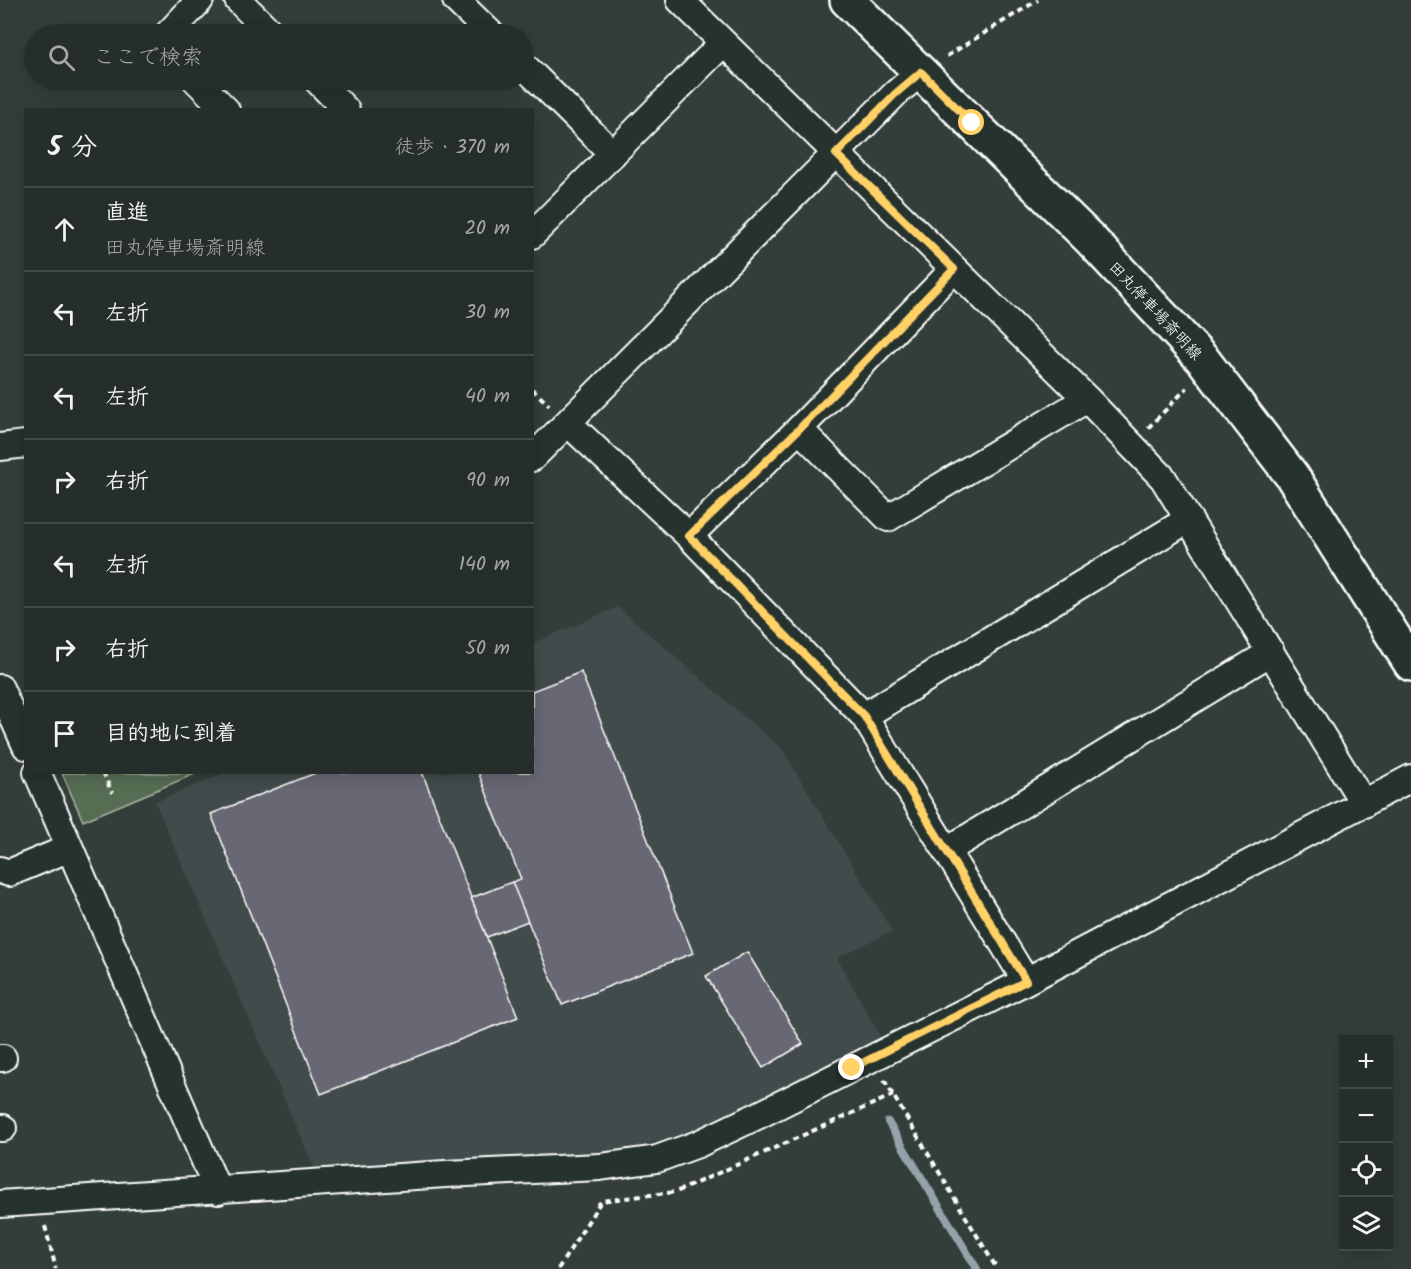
<!DOCTYPE html>
<html lang="ja">
<meta charset="utf-8">
<style>
body{margin:0;font-family:Kalam,"Klee One",sans-serif;background:#2e3634;color:#f1f3f6}
.controls{position:absolute;right:18px;bottom:18px;display:grid;overflow:hidden;border-radius:0px;box-shadow:0 3px 15px #0003}
.controls button{width:54px;height:54px;display:grid;place-items:center;padding:0;border:0;border-bottom:2px solid #424a48;background:#262e2c;color:#f1f3f6;font:30px sans-serif}
.stop{position:absolute;width:18px;height:18px;margin:-14px;border:4px solid #ffd166;border-radius:50%;background:#fff}
.stop.end{background:#ffd166;border-color:#fff;box-shadow:0 2px 6px #0008}
.list{margin:0;padding:0;list-style:none}
h2{display:flex;justify-content:space-between;align-items:center;height:78px;margin:0;padding:0 24px;font-size:26px}
h2 small{font-size:20px;font-weight:400;color:#a4a8a9}
.list li{display:grid;grid-template-columns:39px 1fr auto;gap:18px;align-items:center;box-sizing:border-box;height:84px;padding:0 24px;border-top:2px solid #424a48}
.list b{display:block;font-size:22px;white-space:nowrap}
.list p{margin:0;font-size:20px;white-space:nowrap;color:#a4a8a9}
.list em{font-size:20px;font-style:normal;color:#a4a8a9}
.icon{flex:none;width:33px;height:33px;fill:none;stroke:currentColor;stroke-width:2;stroke-linecap:round;stroke-linejoin:round}
.map{position:relative;flex:none;width:1411px;height:1269px;overflow:hidden}
.search{position:absolute;background:#262e2c;box-shadow:0 3px 15px #0003;left:24px;top:24px;width:510px;height:66px;display:flex;align-items:center;gap:15px;box-sizing:border-box;padding:0 21px;border-radius:33px;color:#a4a8a9;font-size:22px}
.panel{position:absolute;background:#262e2c;box-shadow:0 3px 15px #0003;left:24px;top:108px;width:510px;height:666px;border-radius:0px}
.map>svg:first-child{display:block}
</style>
<div class="map">
<svg width="1411" height="1269" viewBox="0 0 1411 1269">
<rect width="100%" height="100%" fill="#333e3b"/>
<filter id="ink" filterUnits="userSpaceOnUse"><feTurbulence type="fractalNoise" baseFrequency=".0167" numOctaves="2"/><feDisplacementMap in="SourceGraphic" scale="12" xChannelSelector="R" yChannelSelector="G"/><feConvolveMatrix kernelMatrix="1 2 1 2 8 2 1 2 1" color-interpolation-filters="sRGB"/></filter>
<g filter="url(#ink)">
<!-- built -->
<path fill="#434b4c" d="M618,607L782,749L892,931L837,958L882,1040L685,1134L624,1150L557,1157L314,1168L155,802L224,773L532,772L533,643Z"/>
<!-- green -->
<path fill="#566d52" stroke="#aab6a8" stroke-width="1.5" d="M62,773H197L83,821Z"/>
<g fill="none" stroke-linecap="round" stroke-linejoin="round">
<!-- stream -->
<path stroke="#94a3aa" stroke-width="8" d="M888,1122L977,1269"/>
</g>
<!-- building -->
<path fill="#686875" stroke="#fff" stroke-width="1.5" d="M581,672L693,953L562,1005L512,882L521,879L478,772H532V691Z
M318,772H422L518,1017L321,1094L211,814Z
M512,882L528,921L487,937L471,898Z
M747,952L803,1044L763,1068L706,976Z"/>
<g fill="none" stroke-linecap="round" stroke-linejoin="round">
<defs>
<path id="minor" d="M238,0L272,34
M456,0L491,34
M680,0L1087,399L1163,478L1364,804
M168,34L200,0
M524,66L613,154
M196,80L226,110
M317,80L346,110
M532,235L723,43
M569,424L689,536L864,716L1026,981
M799,429L888,518L1087,399
M0,447L26,444
M532,458L895,94L921,72
M689,536L799,429L954,269
M0,688L26,746
M864,716L1189,519
M37,772L218,1191
M946,851L1271,652
M0,870L9,873L70,848
M0,1058H3
M0,1128H3
M0,1204L445,1174L600,1167L657,1159L698,1144L759,1115L1026,981L1411,778"/>
<path id="secondary" d="M847,0L1091,240L1204,361L1292,476L1411,664"/>
</defs>
<!-- minor casing -->
<use href="#minor" stroke="#fff" stroke-width="30"/>
<!-- secondary casing -->
<use href="#secondary" stroke="#fff" stroke-width="38"/>
<!-- path -->
<path stroke="#fff" stroke-width="4" stroke-dasharray="6 4.5" stroke-linecap="butt" d="M947,56L1038,0
M532,389L549,405
M1148,428L1187,388
M103,772L112,793
M884,1080L997,1269
M45,1226L56,1269
M558,1269L601,1201L676,1192L893,1095"/>
<!-- minor -->
<use href="#minor" stroke="#26332d" stroke-width="26"/>
<!-- secondary -->
<use href="#secondary" stroke="#26332d" stroke-width="33"/>
</g>
</g>
<g fill="none" stroke-linecap="round" stroke-linejoin="round" filter="url(#ink)">
<!-- route -->
<path stroke="#ffd166" stroke-width="8" d="M852,1068L1026,981L864,716L689,536L799,429L954,269L836,154L895,94L921,72L972,123"/>
</g>
<g text-anchor="middle" stroke-width="4.5" stroke-linejoin="round" paint-order="stroke">
<!-- street labels -->
<g font-size="16" fill="#fff" stroke="#26332d">
<text transform="translate(1156 310) rotate(47)" y="6">田丸停車場斎明線</text>
</g>
</g>
</svg>
<div class="controls">
<button>+</button>
<button>−</button>
<button><svg class="icon" aria-label="locate" viewBox="0 0 24 24"><circle cx="12" cy="12" r="6"/><path d="M12 2v4M12 18v4M2 12h4M18 12h4"/></svg></button>
<button><svg class="icon" aria-label="layers" viewBox="0 0 24 24"><path d="M12 4l9 5-9 5-9-5zM3 14l9 5 9-5"/></svg></button>
</div>
<div class="stop" style="left:972px;top:123px"></div>
<div class="stop end" style="left:852px;top:1068px"></div>
<div class="search"><svg class="icon" aria-label="search" viewBox="0 0 24 24"><circle cx="10" cy="10" r="6"/><path d="M15 15l6 6"/></svg>ここで検索</div>
<section class="panel">
<h2>5 分<small>徒歩 · 370 m</small></h2>
<ul class="list">
<li><svg class="icon" aria-label="ahead" viewBox="0 0 24 24"><path d="M12 20V5M6 11l6-6 6 6"/></svg><div><b>直進</b><p>田丸停車場斎明線</p></div><em>20 m</em></li>
<li><svg class="icon" aria-label="left" viewBox="0 0 24 24"><path d="M17 20v-9H6M10 6l-5 5 5 5"/></svg><div><b>左折</b></div><em>30 m</em></li>
<li><svg class="icon" aria-label="left" viewBox="0 0 24 24"><path d="M17 20v-9H6M10 6l-5 5 5 5"/></svg><div><b>左折</b></div><em>40 m</em></li>
<li><svg class="icon" aria-label="right" viewBox="0 0 24 24"><path d="M7 20v-9h11M14 6l5 5-5 5"/></svg><div><b>右折</b></div><em>90 m</em></li>
<li><svg class="icon" aria-label="left" viewBox="0 0 24 24"><path d="M17 20v-9H6M10 6l-5 5 5 5"/></svg><div><b>左折</b></div><em>140 m</em></li>
<li><svg class="icon" aria-label="right" viewBox="0 0 24 24"><path d="M7 20v-9h11M14 6l5 5-5 5"/></svg><div><b>右折</b></div><em>50 m</em></li>
<li><svg class="icon" aria-label="arrive" viewBox="0 0 24 24"><path d="M6 21V4h12l-3 4 3 4H6"/></svg><div><b>目的地に到着</b></div></li>
</ul>
</section>
</div>
